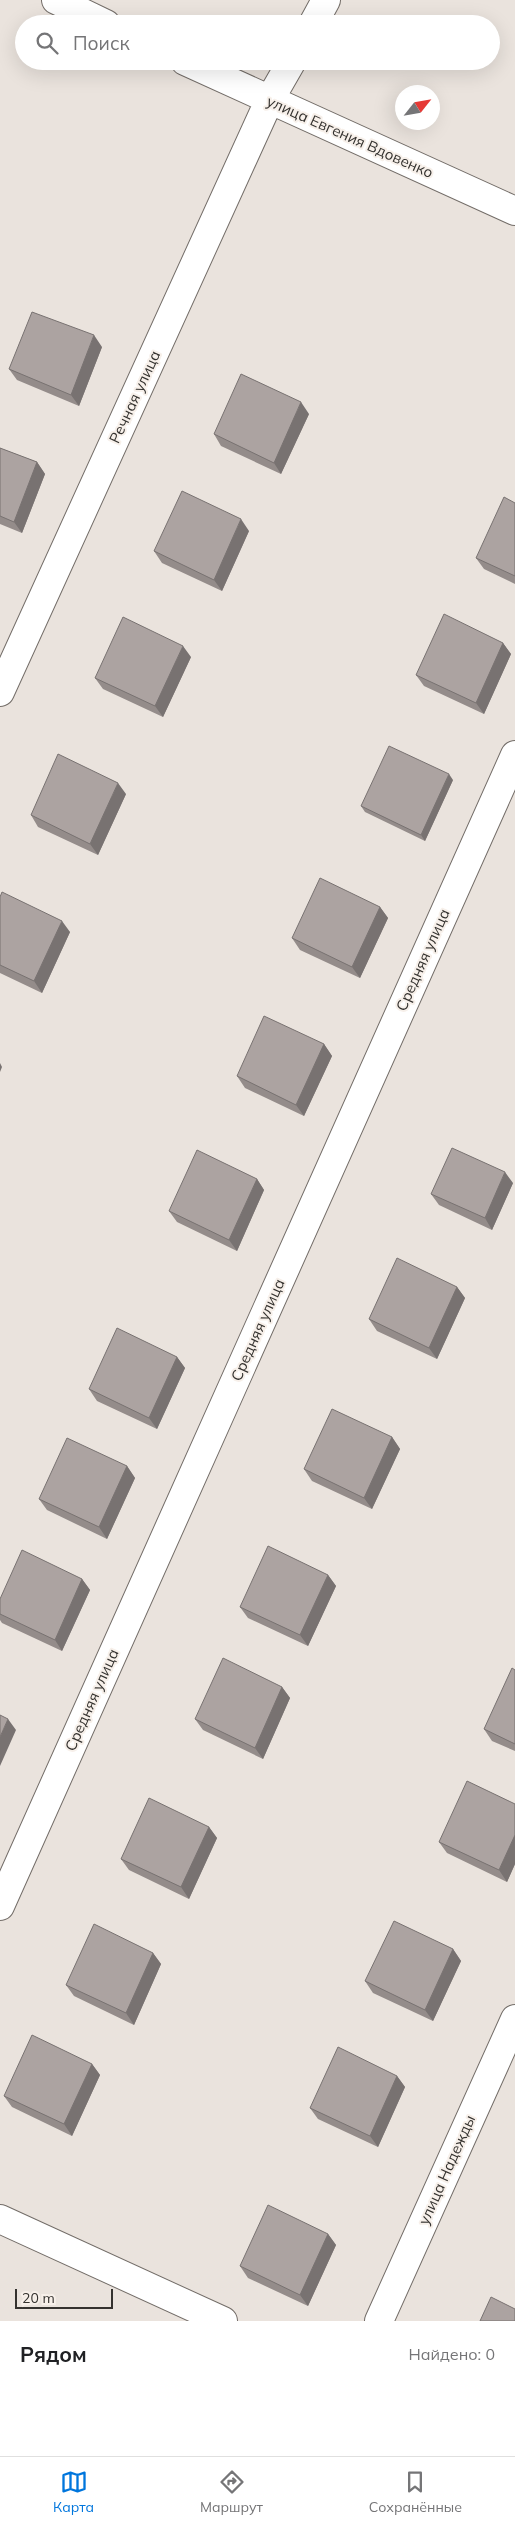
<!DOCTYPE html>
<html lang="ru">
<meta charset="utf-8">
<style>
body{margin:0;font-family:Mulish,sans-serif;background:#f6f6f6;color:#202124}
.compass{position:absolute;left:395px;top:85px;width:45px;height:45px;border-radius:50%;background:#fff;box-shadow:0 5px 20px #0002;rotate:59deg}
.scale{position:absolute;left:15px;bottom:12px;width:98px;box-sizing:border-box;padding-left:5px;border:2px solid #34322f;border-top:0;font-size:14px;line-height:18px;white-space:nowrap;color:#34322f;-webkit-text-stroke:4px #f7f0ea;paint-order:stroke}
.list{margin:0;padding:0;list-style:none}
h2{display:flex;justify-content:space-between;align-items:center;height:65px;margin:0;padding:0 20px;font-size:21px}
h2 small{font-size:16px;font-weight:400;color:#757577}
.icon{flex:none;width:28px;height:28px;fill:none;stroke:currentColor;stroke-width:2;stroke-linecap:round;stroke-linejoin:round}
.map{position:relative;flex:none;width:515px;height:2321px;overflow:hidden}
.search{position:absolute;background:#fff;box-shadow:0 5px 20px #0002;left:15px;right:15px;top:15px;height:55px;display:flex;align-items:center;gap:12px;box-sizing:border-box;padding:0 18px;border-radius:28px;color:#757577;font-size:19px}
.sheet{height:135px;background:#fff}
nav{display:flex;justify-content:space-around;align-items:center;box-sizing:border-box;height:70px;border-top:1px solid #e0e0e0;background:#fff;font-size:14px;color:#757577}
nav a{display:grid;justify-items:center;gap:2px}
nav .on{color:#0076dd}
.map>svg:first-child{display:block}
</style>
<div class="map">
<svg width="515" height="2321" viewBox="0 0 515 2321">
<rect width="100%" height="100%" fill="#eae3dd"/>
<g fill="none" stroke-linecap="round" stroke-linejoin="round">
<defs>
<path id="minor" d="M56,0L106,24
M313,24L326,0
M185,61L515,211
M0,692L269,101L292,61
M0,1906L515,755
M0,2219L223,2321
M379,2321L515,2019"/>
</defs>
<!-- minor casing -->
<use href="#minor" stroke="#736d68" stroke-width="30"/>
<!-- minor -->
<use href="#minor" stroke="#fff" stroke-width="28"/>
</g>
<!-- wall -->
<path fill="#948c8a" d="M102,347L79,406L17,380L9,369Z
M309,414L281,474L221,446L214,434Z
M0,448L37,462L45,474L22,533L0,524Z
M515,503V584L484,569L476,558Z
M249,531L222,591L162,563L154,551Z
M503,643L511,654L484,714L424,686L416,675Z
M191,657L163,717L103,689L95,678Z
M453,780L425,841L365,812L361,806Z
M126,794L98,855L38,827L31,815Z
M0,897L70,932L42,993L0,973Z
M380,907L388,918L360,978L300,950L292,938Z
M324,1044L332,1056L304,1116L245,1088L237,1076Z
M257,1179L264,1190L237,1251L177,1222L169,1211Z
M513,1183L492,1230L439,1205L431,1194Z
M457,1287L465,1298L437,1359L377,1331L369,1319Z
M177,1357L185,1368L157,1429L97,1401L89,1389Z
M392,1437L400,1449L372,1509L312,1481L304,1469Z
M127,1466L135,1478L107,1539L47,1510L39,1499Z
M328,1575L336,1586L308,1646L248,1618L240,1607Z
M82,1579L90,1590L62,1651L2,1623L0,1620V1614Z
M515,1670V1751L492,1741L484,1729Z
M282,1687L290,1698L263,1759L203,1730L195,1719Z
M515,1804V1864L507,1882L447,1853L439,1842Z
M209,1827L217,1838L189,1899L129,1870L121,1859Z
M453,1949L461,1961L433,2021L373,1993L365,1981Z
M153,1953L161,1964L134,2025L74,1996L66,1985Z
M92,2064L100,2075L72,2136L12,2107L4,2096Z
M397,2076L405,2087L378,2147L318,2119L310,2108Z
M328,2234L336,2245L308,2306L248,2278L240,2266Z"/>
<!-- shaded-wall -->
<path fill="#787271" d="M94,335L102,347L79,406L71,395Z
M301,402L309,414L281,474L274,463Z
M37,462L45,474L22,533L14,522Z
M241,519L249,531L222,591L214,580Z
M503,643L511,654L484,714L476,703Z
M183,646L191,657L163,717L155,706Z
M449,774L453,780L425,841L421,835Z
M118,783L126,794L98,855L90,844Z
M380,907L388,918L360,978L352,967Z
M62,921L70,932L42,993L34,981Z
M324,1044L332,1056L304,1116L296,1105Z
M0,1063L2,1067L0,1072Z
M505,1172L513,1183L492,1230L485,1218Z
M257,1179L264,1190L237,1251L229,1240Z
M457,1287L465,1298L437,1359L429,1348Z
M177,1357L185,1368L157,1429L149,1418Z
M392,1437L400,1449L372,1509L364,1498Z
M127,1466L135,1478L107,1539L99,1527Z
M328,1575L336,1586L308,1646L300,1635Z
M82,1579L90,1590L62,1651L55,1640Z
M282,1687L290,1698L263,1759L255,1748Z
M8,1719L16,1730L0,1766V1737Z
M209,1827L217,1838L189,1899L181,1887Z
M515,1835V1864L507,1882L499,1870Z
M453,1949L461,1961L433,2021L425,2010Z
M153,1953L161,1964L134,2025L126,2013Z
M92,2064L100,2075L72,2136L64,2124Z
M397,2076L405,2087L378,2147L370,2136Z
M328,2234L336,2245L308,2306L300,2295Z"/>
<!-- building -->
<path fill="#aca3a1" stroke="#787271" d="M32,312L94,335L71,395L9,369Z
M241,374L301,402L274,463L214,434Z
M0,448L37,462L14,522L0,516Z
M182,491L241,519L214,580L154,551Z
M504,497L515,503V576L476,558Z
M444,614L503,643L476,703L416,675Z
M123,617L183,646L155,706L95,678Z
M389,746L449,774L421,835L361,806Z
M58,754L118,783L90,844L31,815Z
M320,878L380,907L352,967L292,938Z
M2,892L62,921L34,981L0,965V897Z
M264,1016L324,1044L296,1105L237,1076Z
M452,1148L505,1172L485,1218L431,1194Z
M197,1150L257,1179L229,1240L169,1211Z
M397,1258L457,1287L429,1348L369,1319Z
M117,1328L177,1357L149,1418L89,1389Z
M332,1409L392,1437L364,1498L304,1469Z
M67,1438L127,1466L99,1527L39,1499Z
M268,1546L328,1575L300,1635L240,1607Z
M22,1550L82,1579L55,1640L0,1614V1599Z
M223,1658L282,1687L255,1748L195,1719Z
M512,1668L515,1670V1744L484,1729Z
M0,1715L8,1719L0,1737Z
M467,1781L515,1804V1835L499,1870L439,1842Z
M149,1798L209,1827L181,1887L121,1859Z
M394,1921L453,1949L425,2010L365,1981Z
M94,1924L153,1953L126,2013L66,1985Z
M32,2035L92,2064L64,2124L4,2096Z
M338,2047L397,2076L370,2136L310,2108Z
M268,2205L328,2234L300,2295L240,2266Z
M491,2297L515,2309V2321H480Z"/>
<g text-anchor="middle" stroke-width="4" stroke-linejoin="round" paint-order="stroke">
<!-- street labels -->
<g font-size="15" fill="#34322f" stroke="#f7f0ea">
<text transform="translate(350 137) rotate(24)" y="5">улица Евгения Вдовенко</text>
<text transform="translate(135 397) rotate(-65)" y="5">Речная улица</text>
<text transform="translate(423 960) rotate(-66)" y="5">Средняя улица</text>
<text transform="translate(258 1330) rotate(-66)" y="5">Средняя улица</text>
<text transform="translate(92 1700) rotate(-66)" y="5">Средняя улица</text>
<text transform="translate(447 2170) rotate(-66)" y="5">улица Надежды</text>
</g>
</g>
</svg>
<svg class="compass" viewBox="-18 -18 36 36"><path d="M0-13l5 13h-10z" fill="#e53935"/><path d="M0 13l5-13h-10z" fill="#757577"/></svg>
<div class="scale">20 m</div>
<div class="search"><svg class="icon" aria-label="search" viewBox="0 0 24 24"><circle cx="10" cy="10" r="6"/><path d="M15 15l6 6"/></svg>Поиск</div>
</div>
<section class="sheet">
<h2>Рядом<small>Найдено: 0</small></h2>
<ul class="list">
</ul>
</section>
<nav>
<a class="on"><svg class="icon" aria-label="map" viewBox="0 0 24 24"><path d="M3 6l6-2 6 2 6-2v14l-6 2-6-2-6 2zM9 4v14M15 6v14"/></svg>Карта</a>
<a><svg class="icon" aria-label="directions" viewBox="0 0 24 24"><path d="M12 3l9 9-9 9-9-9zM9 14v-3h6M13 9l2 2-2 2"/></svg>Маршрут</a>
<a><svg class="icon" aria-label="saved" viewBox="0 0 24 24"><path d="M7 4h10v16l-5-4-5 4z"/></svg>Сохранённые</a>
</nav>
